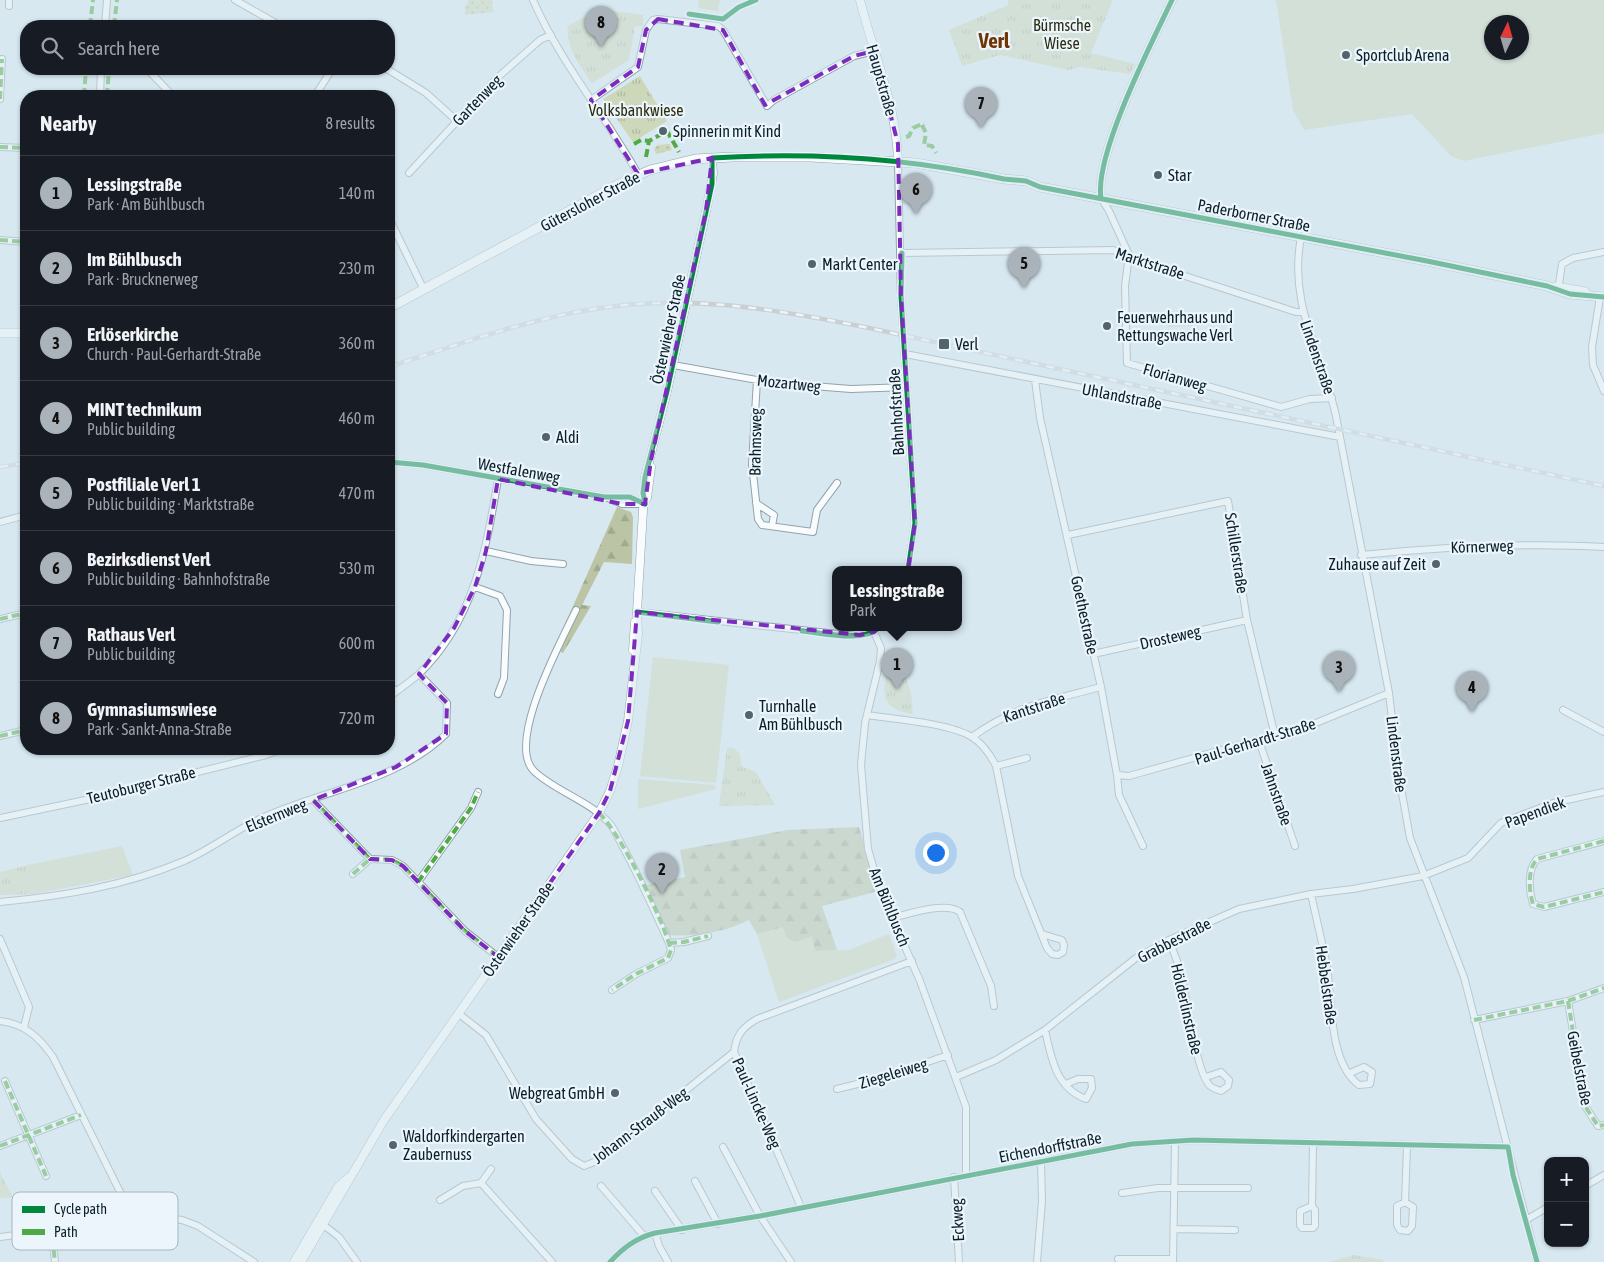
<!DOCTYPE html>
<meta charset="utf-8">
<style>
body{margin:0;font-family:"Asap Condensed",sans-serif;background:#20242c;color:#f1f3f6}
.controls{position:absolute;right:15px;bottom:15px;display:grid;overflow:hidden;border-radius:10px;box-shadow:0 1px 4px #0004}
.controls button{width:45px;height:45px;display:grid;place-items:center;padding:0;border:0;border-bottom:1px solid #363941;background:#171b24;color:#f1f3f6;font:25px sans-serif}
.compass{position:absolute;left:1484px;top:15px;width:45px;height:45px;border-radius:50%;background:#171b24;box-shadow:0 1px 4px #0004;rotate:5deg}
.you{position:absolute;left:935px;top:852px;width:18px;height:18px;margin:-12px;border:4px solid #fff;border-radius:50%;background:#1a73e8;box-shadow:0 0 0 8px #1a73e833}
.badge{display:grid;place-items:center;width:32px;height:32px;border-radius:50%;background:#a9b3b9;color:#111;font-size:16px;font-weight:700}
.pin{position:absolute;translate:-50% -41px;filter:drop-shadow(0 1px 2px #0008)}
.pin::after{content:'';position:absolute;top:26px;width:18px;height:15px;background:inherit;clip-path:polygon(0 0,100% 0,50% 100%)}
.popup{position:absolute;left:832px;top:566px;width:130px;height:65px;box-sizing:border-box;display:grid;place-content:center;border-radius:10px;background:#171b24;filter:drop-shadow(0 1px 4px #0005);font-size:16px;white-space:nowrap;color:#9ea1a6}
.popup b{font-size:19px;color:#f1f3f6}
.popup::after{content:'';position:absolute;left:50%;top:100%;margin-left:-10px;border:10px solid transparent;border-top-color:#171b24}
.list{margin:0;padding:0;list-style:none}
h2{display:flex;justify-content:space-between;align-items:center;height:65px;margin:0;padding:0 20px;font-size:21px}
h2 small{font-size:16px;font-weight:400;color:#9ea1a6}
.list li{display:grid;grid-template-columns:32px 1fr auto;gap:15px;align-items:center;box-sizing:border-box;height:75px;padding:0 20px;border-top:1px solid #363941}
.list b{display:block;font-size:19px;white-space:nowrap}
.list p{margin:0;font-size:16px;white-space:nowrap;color:#9ea1a6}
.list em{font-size:16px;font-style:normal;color:#9ea1a6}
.icon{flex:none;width:28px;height:28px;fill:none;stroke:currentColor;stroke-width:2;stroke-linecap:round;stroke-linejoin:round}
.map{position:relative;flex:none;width:1604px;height:1262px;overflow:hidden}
.search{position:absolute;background:#171b24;box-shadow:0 1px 4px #0004;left:20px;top:20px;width:375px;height:55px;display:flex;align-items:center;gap:12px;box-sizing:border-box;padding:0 18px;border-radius:20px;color:#9ea1a6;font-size:19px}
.panel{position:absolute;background:#171b24;box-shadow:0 1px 4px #0004;left:20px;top:90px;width:375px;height:665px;border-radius:20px}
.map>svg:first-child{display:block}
</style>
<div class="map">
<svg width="1604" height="1262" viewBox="0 0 1604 1262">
<defs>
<pattern id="forest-firs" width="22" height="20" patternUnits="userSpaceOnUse" patternTransform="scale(1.25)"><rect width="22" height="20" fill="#bbc5a6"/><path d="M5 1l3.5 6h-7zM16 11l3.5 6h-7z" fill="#9fa98f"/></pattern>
<pattern id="park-tufts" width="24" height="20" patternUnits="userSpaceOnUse" patternTransform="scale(1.25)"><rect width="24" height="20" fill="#cdd7ba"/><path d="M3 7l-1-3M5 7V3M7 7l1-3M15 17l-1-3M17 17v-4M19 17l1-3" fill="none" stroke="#afb8a0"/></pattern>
<pattern id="garden-dots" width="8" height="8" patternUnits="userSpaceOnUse" patternTransform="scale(1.25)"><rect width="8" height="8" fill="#cdd7ba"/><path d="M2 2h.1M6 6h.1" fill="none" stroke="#afb8a0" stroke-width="1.8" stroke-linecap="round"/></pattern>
</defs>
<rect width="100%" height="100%" fill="#d7e8f1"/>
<!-- grass -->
<path fill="#cdd7ba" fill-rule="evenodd" d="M699,0H720L718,11L698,8Z
M1276,0H1604V133L1464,161L1451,156L1412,114L1304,130L1293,110ZM1492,22H1522V52H1492Z
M653,657L729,665L716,783L640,776Z
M638,779L715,785L716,789L638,809Z
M122,846L133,875L34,894L28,865Z
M783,927L812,936L815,951L849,950L889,934L897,956L895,959L779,1002L757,934Z"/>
<!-- forest -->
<path fill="url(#forest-firs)" d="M617,507L631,512L633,517L632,564L604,562L582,605L591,606L563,653L554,649Z
M859,827L878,891L822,906L837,950L815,951L812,936L796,942L787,938L783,927L757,934L749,920C726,932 694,937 668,935L646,885L685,877L680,850L788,830Z"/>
<!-- park -->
<path fill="url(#park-tufts)" d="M1008,0H1113L1091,53L1135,64L1130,74L1079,67L1069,70L1000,55L962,66L949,30L1008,5Z
M599,9L643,15V26H635L629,60L592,83C581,67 565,47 568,26Z
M640,76L667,121L633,142L603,99Z
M1167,315H1191L1193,326L1168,327Z
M889,666L902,667L911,693L913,714C880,709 881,693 889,666Z
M727,748H734L740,754L741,766L756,772L775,805L719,806Z
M28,865L34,894L0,895V872Z
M0,1171L1,1175L13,1197L0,1198Z
M1354,1255L1383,1260V1262H1330Z"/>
<!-- garden -->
<path fill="url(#garden-dots)" d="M468,0H492L493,12L465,15V5H468Z
M670,144L672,150L656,154L654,149L657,145Z"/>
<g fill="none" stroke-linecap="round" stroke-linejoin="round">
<defs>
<path id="minor" d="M235,0L281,26
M533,0C560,62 605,115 638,174
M9,6V0
M105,26L107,0
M147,69L173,96
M387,69L426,93L457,121
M100,96L101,69
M315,96L332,69
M0,99L2,59
M591,100L638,67L646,30L653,20L658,19L718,26L723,30L767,106L774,100L854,56L874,51
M0,147L26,148
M898,162L901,295L915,523L908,570
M409,173L497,78L540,40L551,35
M1101,198L1109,211L1129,255L1125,286L1127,363L1281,407L1310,399L1332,398
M389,218L424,290
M1301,237C1288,306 1322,352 1336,416L1389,693L1398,771L1410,838L1464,977L1537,1262
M0,240L26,242
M902,253L1113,250L1145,263L1296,312H1302
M1558,290L1562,264L1573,258L1604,252
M1600,297L1592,347L1593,365L1604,391
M905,354L1340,437
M673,365L774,383L851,389L907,387
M757,380L752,464L758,519L762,525L813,532L817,510L837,483
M1035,380L1040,418L1101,687L1117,775L1119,795L1143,846
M389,462L423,465L604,497H630L645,504
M606,497L622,504H644
M756,503L774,515L772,526
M0,522L26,515
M1068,535L1228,501L1247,620L1275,736
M486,551L531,561L563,564
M1361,555C1442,547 1522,542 1604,547
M475,587L500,596L507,610L504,678L498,694
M576,610C562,640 504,745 535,772C557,792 590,801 610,824C615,830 619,840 623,847C640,878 654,910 669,943L671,950L668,958L636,974L612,990
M637,612L847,635L874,632L879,628
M0,619L26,613
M874,632L881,648L880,661L865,723L861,765L868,849L880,890L920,981L966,1107V1175
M1093,654L1247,620
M389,683L396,692
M389,697C399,689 410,682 419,674C474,621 486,550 498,479
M1563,710L1604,732
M867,715C894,719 949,723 972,737C983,744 990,754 996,766L1018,876L1047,948L1052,954L1058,955L1063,952L1064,945L1062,940L1042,934
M0,736L26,730
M972,737C1014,706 1052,700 1101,687
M1259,741L1295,846
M996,766L1027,758
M1117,775L1129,776L1311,725L1389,693
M313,800L370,859
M0,818L90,799L266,755L282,749
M1604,841L1537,859C1527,870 1529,891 1533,904L1544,907L1604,892
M353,874L370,859L392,860L403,866L465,931L498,957
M418,882L471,808L478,792
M1311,894C1316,916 1321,939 1326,961C1333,997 1327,1061 1359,1085L1370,1084L1372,1072L1364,1067L1350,1073
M0,902C64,896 125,886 184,861C212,849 236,829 264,817C322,791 400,780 446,734L447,703L419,674
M892,918C908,914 946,901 960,912L991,986L994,1006
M0,939L29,1007L24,1027
M1169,940C1173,951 1178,962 1181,973C1186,996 1196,1072 1210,1086C1212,1088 1218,1090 1221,1091L1228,1086L1229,1080L1221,1072L1206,1077
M669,943L684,942L708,936
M1568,1001L1585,1106L1598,1126L1604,1125
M459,1014L486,1035L536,1119L572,1159L584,1166L597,1161L734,1052
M1474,1020L1568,1001L1604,988
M0,1021C25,1024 39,1037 53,1057L130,1212L131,1222
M1045,1030C1051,1058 1056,1088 1086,1099L1092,1088L1091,1079H1078L1066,1084
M956,1077L996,1060L1045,1030L1136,958L1169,940L1239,909L1311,894L1353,889L1423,876L1468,858L1501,823L1553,803L1604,792
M5,1081L46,1176
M837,1089L878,1079L948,1055
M0,1146L81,1115
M723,1147L760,1216L791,1262
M954,1177L959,1262
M695,1181L718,1224
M481,1183L552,1262
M601,1186L644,1236
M1585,1186L1604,1175
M655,1191L682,1230
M1122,1193L1158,1188H1248
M440,1200L463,1186L481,1183L491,1169
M1405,1202L1413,1207L1412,1226L1408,1231L1400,1230L1397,1225V1206Z
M1405,1202L1407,1146
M1312,1206L1300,1211V1225L1302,1228H1313L1315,1226V1210L1312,1206L1313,1144
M801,1207L734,1052C736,1035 743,1027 757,1019L912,961
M1526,1220L1548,1207
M321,1223L339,1237L357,1262
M51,1226L55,1262
M1175,1229L1235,1230
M655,1233L659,1246L668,1262
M0,1237L31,1233L41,1227L65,1225L77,1227L167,1218L182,1220L198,1226L254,1262
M1118,1259H1173
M610,1262C623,1248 636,1238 655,1233L760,1216L1132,1144L1193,1140L1508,1147
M1037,1262L1042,1201L1041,1162
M1173,1262L1175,1142"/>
<path id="tertiary" d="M860,0C873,53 897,106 898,162
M1101,198C1094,155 1152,42 1172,0
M647,498L651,467
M633,650L635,622
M294,1262L338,1187L348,1178
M301,1262L384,1120L599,813L610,791L618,766L628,721L638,634L637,612L645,477L667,391L706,211L713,174L712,158"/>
<path id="secondary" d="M1556,287L1585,292
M389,308L619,184L650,170L695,159L732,157H811L916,163L1004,179L1026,181L1040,187L1427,261L1547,286L1570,294L1604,297
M0,333H26"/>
</defs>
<!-- minor casing -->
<use href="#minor" stroke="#92a3ac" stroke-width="8"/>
<!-- tertiary casing -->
<use href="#tertiary" stroke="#92a3ac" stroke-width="9"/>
<!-- secondary casing -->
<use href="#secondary" stroke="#92a3ac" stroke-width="10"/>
<!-- minor -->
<use href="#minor" stroke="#f9fcfd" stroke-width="6"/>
<!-- tertiary -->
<use href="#tertiary" stroke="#f9fcfd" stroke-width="8"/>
<!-- secondary -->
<use href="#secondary" stroke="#f9fcfd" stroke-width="9"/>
<defs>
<path id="rail" d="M389,367C451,347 513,324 577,312C679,292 770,308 869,328L1604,486
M0,467L26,463"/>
</defs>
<!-- rail casing -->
<use href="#rail" stroke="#cacfd2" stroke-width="4.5"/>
<!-- rail -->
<use href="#rail" stroke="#ebf5fb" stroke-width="2.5" stroke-dasharray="8" stroke-linecap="butt"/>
<!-- quiet -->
<path stroke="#50aa44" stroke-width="4" stroke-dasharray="8 4" stroke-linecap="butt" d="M90,26L93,0
M114,26L117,0
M84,96L86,69
M107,96L109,69
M0,99L2,59
M922,125L926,133L924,145L932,146L936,153
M906,137L909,136L913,128L924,123
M634,144L641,140L649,141
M0,147L26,148
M646,157L649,141L667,131L679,152
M0,240L26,242
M0,619L26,613
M0,736L26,730
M313,800L370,859
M599,813C621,834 663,919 671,950L668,958L636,974L612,990
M1604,841L1537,859C1527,870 1529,891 1533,904L1544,907L1604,892
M353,874L370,859L392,860L403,866L465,931L498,957
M418,882L471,808L478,792
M669,943L684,942L708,936
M1568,1001L1585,1106L1598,1126L1604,1125
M1474,1020L1568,1001L1604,988
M5,1081L46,1176
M0,1146L81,1115
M51,1226L55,1262"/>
<defs>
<path id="cycleway" d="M689,14L723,19L739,7L756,0
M1101,198C1094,155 1152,42 1172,0
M902,253L901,295L915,523L908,570
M389,462L423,465L604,497H630L645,504
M645,504L643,493L645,477L667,391L712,184V158C809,152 909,158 1004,179L1026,181L1040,187L1427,261L1547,286L1570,294L1604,297
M637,612L718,622
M802,631C824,633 861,643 879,628
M610,1262C623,1248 636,1238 655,1233L760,1216L1132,1144L1193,1140L1508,1147L1513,1175L1537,1262"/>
</defs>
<!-- cycleway casing -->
<use href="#cycleway" stroke="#ebf5fb" stroke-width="8"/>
<!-- cycleway -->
<use href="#cycleway" stroke="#00873e" stroke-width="5"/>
</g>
<!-- marked area -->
<path d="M0 0H1604V1262H0ZM658,19L723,30L765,105L854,56L874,51L898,144L901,295L915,523L906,584L896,609L874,632L860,635L637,612L628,721L610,791L599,813L498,957L465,931L403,866L392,860L370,859L313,800L396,767L446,734L447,703L419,674L454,628L475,587L486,551L498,479L622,504H645L651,460L706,211L712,158L638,174L591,100L638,67L646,30Z" fill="#d7e8f1" fill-opacity=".55" fill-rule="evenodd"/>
<path fill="none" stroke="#7b2cbf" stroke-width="4" stroke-dasharray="10 6" stroke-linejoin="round" d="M658,19L723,30L765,105L854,56L874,51L898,144L901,295L915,523L906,584L896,609L874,632L860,635L637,612L628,721L610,791L599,813L498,957L465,931L403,866L392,860L370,859L313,800L396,767L446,734L447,703L419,674L454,628L475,587L486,551L498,479L622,504H645L651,460L706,211L712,158L638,174L591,100L638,67L646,30Z"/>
<!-- markers -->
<g fill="#52656f" stroke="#ebf5fb" stroke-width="2">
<circle cx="1346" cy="55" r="5"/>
<circle cx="663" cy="131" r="5"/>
<circle cx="1158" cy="175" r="5"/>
<circle cx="812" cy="264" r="5"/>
<circle cx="1107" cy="326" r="5"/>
<rect x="938" y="338" width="12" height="12" rx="2.5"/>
<circle cx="546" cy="437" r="5"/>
<circle cx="1436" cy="564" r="5"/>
<circle cx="749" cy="715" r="5"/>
<circle cx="615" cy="1093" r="5"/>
<circle cx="393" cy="1145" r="5"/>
</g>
<g text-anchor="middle" stroke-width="4.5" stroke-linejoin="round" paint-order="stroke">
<!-- park labels -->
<g font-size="16" fill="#2b2d10" stroke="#ebf5fb">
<text x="1062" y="31">Bürmsche<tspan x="1062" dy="18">Wiese</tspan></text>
<text x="636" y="116">Volksbankwiese</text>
</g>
<!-- poi labels -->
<g font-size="16" fill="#0a1f29" stroke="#ebf5fb" text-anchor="start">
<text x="1356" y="61">Sportclub Arena</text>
<text x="673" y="137">Spinnerin mit Kind</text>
<text x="1168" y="181">Star</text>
<text x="822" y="270">Markt Center</text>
<text x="1117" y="323">Feuerwehrhaus und<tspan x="1117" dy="18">Rettungswache Verl</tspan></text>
<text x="955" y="350">Verl</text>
<text x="556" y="443">Aldi</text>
<text x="1426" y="570" text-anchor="end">Zuhause auf Zeit</text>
<text x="759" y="712">Turnhalle<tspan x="759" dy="18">Am Bühlbusch</tspan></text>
<text x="605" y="1099" text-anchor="end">Webgreat GmbH</text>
<text x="403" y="1142">Waldorfkindergarten<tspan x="403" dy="18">Zaubernuss</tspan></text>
</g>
<!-- street labels -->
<g font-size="16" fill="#0a1f29" stroke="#ebf5fb">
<text transform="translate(882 80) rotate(74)" y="6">Hauptstraße</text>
<text transform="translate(477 100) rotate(-46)" y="6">Gartenweg</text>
<text transform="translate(590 201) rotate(-28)" y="6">Gütersloher Straße</text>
<text transform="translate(1254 215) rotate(11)" y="6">Paderborner Straße</text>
<text transform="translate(1150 263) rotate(18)" y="6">Marktstraße</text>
<text transform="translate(668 329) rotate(-78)" y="6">Österwieher Straße</text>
<text transform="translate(1318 357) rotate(71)" y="6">Lindenstraße</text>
<text transform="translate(1175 377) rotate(16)" y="6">Florianweg</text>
<text transform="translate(789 383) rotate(6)" y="6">Mozartweg</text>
<text transform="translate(1122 396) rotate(11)" y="6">Uhlandstraße</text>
<text transform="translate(896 412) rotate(-93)" y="6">Bahnhofstraße</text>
<text transform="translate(755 442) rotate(-89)" y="6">Brahmsweg</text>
<text transform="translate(519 470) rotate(10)" y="6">Westfalenweg</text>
<text transform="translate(1482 546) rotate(-2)" y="6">Körnerweg</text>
<text transform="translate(1237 553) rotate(81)" y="6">Schillerstraße</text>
<text transform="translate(1085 615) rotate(78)" y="6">Goethestraße</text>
<text transform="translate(1170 637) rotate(-13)" y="6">Drosteweg</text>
<text transform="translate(1034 707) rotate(-18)" y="6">Kantstraße</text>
<text transform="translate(1255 741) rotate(-17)" y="6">Paul-Gerhardt-Straße</text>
<text transform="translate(1397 754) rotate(83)" y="6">Lindenstraße</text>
<text transform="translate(141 785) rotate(-14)" y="6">Teutoburger Straße</text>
<text transform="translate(1277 794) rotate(71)" y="6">Jahnstraße</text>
<text transform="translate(1535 812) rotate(-20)" y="6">Papendiek</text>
<text transform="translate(276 815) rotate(-22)" y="6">Elsternweg</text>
<text transform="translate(890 907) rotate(68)" y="6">Am Bühlbusch</text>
<text transform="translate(518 929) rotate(-55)" y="6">Österwieher Straße</text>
<text transform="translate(1174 940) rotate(-27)" y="6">Grabbestraße</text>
<text transform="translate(1327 985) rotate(82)" y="6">Hebbelstraße</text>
<text transform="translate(1187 1009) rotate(77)" y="6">Hölderlinstraße</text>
<text transform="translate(1580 1068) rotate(79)" y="6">Geibelstraße</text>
<text transform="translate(893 1073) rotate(-17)" y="6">Ziegeleiweg</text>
<text transform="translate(757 1103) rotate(66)" y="6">Paul-Lincke-Weg</text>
<text transform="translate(640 1125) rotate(-37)" y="6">Johann-Strauß-Weg</text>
<text transform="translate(1050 1147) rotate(-11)" y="6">Eichendorffstraße</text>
<text transform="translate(957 1220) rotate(-93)" y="6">Eckweg</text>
</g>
<!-- district labels -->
<g font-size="21" font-weight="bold" fill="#703504" stroke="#ebf5fb">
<text x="994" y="48">Verl</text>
</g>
</g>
<!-- legend -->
<rect x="12" y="1192" width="166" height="58" rx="8" fill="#ebf5fb" stroke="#a8b5bc" stroke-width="1"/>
<rect x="22" y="1206" width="23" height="7" fill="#00873e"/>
<rect x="22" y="1229" width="23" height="6" fill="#50aa44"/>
<g font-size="14" fill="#0a1f29">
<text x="54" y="1214">Cycle path</text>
<text x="54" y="1237">Path</text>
</g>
</svg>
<div class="controls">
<button>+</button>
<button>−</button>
</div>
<svg class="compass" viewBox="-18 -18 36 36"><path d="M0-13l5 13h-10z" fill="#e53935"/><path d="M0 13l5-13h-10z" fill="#9ea1a6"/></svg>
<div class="you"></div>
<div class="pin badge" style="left:897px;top:689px">1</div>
<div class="popup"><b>Lessingstraße</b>Park</div>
<div class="pin badge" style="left:662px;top:894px">2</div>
<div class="pin badge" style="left:1339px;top:692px">3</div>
<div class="pin badge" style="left:1472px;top:712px">4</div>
<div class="pin badge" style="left:1024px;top:288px">5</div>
<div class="pin badge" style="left:916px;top:214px">6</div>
<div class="pin badge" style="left:981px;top:128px">7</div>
<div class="pin badge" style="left:601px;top:47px">8</div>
<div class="search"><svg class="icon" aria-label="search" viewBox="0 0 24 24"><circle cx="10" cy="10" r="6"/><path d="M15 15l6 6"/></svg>Search here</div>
<section class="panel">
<h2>Nearby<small>8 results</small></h2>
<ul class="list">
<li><span class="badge">1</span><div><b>Lessingstraße</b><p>Park · Am Bühlbusch</p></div><em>140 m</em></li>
<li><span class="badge">2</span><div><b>Im Bühlbusch</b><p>Park · Brucknerweg</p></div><em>230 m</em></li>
<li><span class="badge">3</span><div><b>Erlöserkirche</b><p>Church · Paul-Gerhardt-Straße</p></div><em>360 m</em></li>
<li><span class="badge">4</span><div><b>MINT technikum</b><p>Public building</p></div><em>460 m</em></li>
<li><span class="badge">5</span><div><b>Postfiliale Verl 1</b><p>Public building · Marktstraße</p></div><em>470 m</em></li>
<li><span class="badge">6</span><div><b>Bezirksdienst Verl</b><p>Public building · Bahnhofstraße</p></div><em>530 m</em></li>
<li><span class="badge">7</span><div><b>Rathaus Verl</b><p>Public building</p></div><em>600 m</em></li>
<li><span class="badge">8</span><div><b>Gymnasiumswiese</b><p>Park · Sankt-Anna-Straße</p></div><em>720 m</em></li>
</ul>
</section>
</div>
